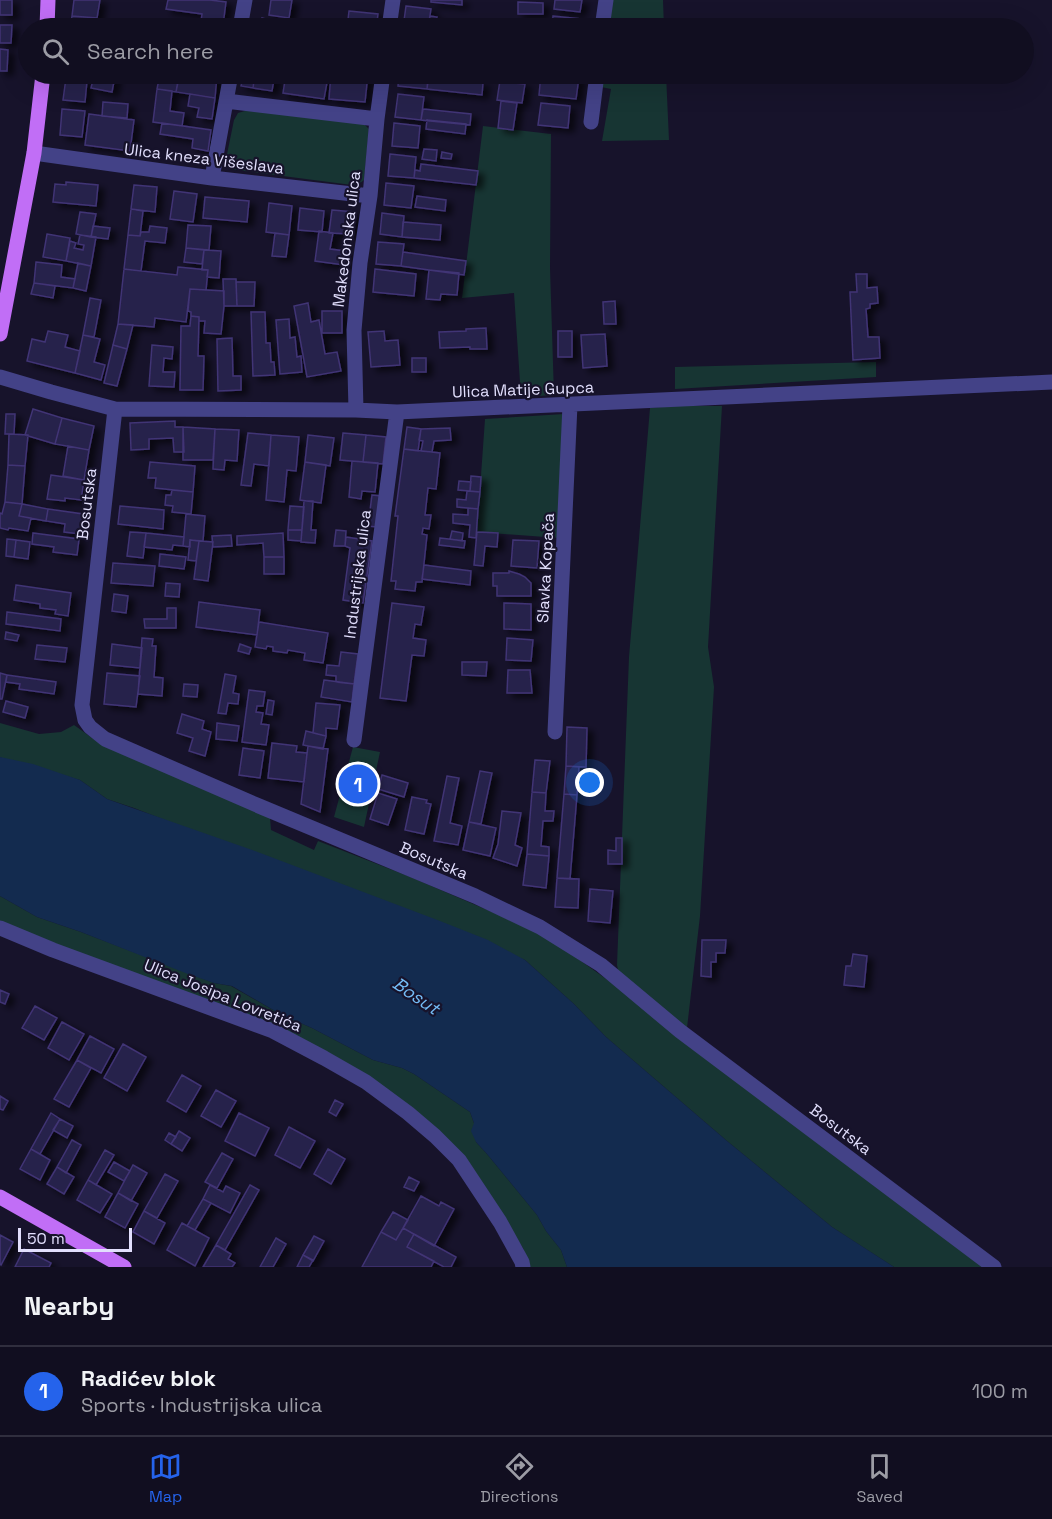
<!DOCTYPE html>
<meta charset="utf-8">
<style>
body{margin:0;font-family:"Space Grotesk",sans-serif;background:#1e1c2d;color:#f1f3f6}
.scale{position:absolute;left:18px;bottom:15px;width:114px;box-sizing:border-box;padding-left:6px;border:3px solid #e2dffd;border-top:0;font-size:16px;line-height:21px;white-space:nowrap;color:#e2dffd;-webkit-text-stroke:4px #17132b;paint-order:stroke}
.you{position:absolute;left:590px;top:783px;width:21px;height:21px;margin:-15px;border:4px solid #fff;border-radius:50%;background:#1a73e8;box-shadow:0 0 0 9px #1a73e833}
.badge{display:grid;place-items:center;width:39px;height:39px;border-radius:50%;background:#2563eb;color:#fff;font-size:20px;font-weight:700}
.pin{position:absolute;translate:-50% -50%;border:3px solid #fff;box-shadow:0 2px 6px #0006}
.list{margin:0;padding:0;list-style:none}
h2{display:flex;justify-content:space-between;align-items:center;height:78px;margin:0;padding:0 24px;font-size:26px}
h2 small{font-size:20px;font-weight:400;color:#9c9ca5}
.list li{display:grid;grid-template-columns:39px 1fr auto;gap:18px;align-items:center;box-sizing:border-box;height:90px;padding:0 24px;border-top:2px solid #302e3e}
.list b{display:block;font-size:22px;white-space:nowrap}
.list p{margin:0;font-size:20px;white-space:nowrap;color:#9c9ca5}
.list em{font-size:20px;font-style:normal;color:#9c9ca5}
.icon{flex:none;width:33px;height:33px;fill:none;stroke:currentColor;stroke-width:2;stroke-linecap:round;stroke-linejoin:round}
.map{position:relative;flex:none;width:1052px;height:1267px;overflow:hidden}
.search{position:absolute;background:#110e20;box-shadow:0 6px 24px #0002;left:18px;right:18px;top:18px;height:66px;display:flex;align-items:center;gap:15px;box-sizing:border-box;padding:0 21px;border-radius:33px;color:#9c9ca5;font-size:22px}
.sheet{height:168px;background:#110e20}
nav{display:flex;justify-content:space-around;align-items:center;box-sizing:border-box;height:84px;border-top:2px solid #302e3e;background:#110e20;font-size:16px;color:#9c9ca5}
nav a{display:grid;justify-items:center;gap:3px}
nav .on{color:#2563eb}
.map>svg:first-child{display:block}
</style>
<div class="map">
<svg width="1052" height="1267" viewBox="0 0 1052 1267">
<defs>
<filter id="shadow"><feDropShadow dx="6" dy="4" stdDeviation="3" flood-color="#0009"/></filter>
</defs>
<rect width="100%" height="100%" fill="#17132b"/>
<!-- green -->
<path fill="#173533" d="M611,0H663L664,28H608Z
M602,74H666L669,140L602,141L611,89L601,87Z
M248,110L364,124L369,129L364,180L359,184L352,185L229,169L225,164L234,120L238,113Z
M483,126L551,134L550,268L554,395L521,397L514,293L462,298Z
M876,362V377L675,389V367Z
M675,406H722L708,647L714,687L700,916L687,1028L619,975L617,965L629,657L650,408Z
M564,414L559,538L477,532L485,419Z
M0,723L39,734L61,732L74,725L102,745L270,817L271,830L314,850L318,841L408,876L499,915L537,932L560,946L623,991L989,1267H894L855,1242L832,1227L727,1141L606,1037L574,1004L525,960L134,808L107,799L80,780L2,758L0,757Z
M353,747L380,752L364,827L334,817Z
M0,896L37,917L81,932L214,983L231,986L282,1015L312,1028L373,1060L402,1068L414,1074L470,1112L474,1123L476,1142L487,1154L537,1215L546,1231L561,1250L567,1267H530L523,1248L470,1169L375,1083L56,944L0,922Z"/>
<!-- water -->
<path fill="#132b4f" d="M0,757L33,764L80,780L107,799L255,851L440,921L488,940L525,960L574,1004L606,1037L727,1141L832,1227L894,1267H567L561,1250L546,1231L537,1215L487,1154L476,1142L471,1131L474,1123L470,1112L414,1074L402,1068L373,1060L312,1028L282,1015L232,986L214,983L188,974L81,932L37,917L0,896Z"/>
<!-- building -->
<path fill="#28204b" stroke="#403475" stroke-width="1.5" filter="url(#shadow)" d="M0,0H12V15H0Z
M74,0H100L97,18L72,16Z
M168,0H210L226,2L223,25L201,22L202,14L166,9Z
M271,0H292L289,18L269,15Z
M431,0H462V5L431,2Z
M555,0H582L580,12L554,9Z
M518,2L543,3V14H518Z
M406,6L431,9L428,28H403Z
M349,11L378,14L376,28H347Z
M72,16L97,18L96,28H70Z
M430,16L437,17L436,20L472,24L471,28H433V27H428Z
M553,16L581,19L580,28H552Z
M262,18L282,23L281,28H259Z
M156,22L170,25V28H155Z
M286,23L314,28H285Z
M0,25H12L11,43H0Z
M0,49L8,50L7,71H0Z
M102,74L115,76L112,92L91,88L93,80L100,81Z
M201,74L217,76L215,98L176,92L179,75L200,79Z
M244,74H255L253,88L241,86Z
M255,74H275L272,91L253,88Z
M286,74H323V76L328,77L324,99L283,93Z
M331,74H368L365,102L329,99Z
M399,74H429L427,89L398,86Z
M452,74H464L463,81L451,80Z
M501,74H516L515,83L525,84L522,103L497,100Z
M541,74L579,77L576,99L539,95Z
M66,78L87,81L85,102L63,100Z
M428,78L483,83L482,95L427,89Z
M159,79L178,82L176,92L157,89Z
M157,89L172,91L170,111L184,113L182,126L153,122Z
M190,94L215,98L212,119L197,117L199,108L188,106Z
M398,94L424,97L421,120L395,117Z
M501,101L517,103L513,130L498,128Z
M103,102L128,104L127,118L102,116Z
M541,103L570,106L568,128L538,125Z
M62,109L85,111L82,137L60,135Z
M423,109L471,114L470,125L421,120Z
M89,114L134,120L130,151L85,145Z
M427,120L466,124L465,134L426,129Z
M162,123L211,130L208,151L192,148L193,139L160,134Z
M394,123L420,126L418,148L392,146Z
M424,149L437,150L436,161L422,159Z
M442,152L452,154L451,159L441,158Z
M390,154L416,157L414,178L388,176Z
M421,164L478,171L476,185L414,178L415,170L420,171Z
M66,182L98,185L96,206L53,202L55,184L66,185Z
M386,183L414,186L411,208L384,205Z
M134,185L157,187L155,212L131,209Z
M174,191L197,194L193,222L170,219Z
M417,196L446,200L445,211L415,207Z
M205,197L249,201L247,222L203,218Z
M269,203L292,206L289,235L266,232Z
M300,208L324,211L322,232L298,230Z
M131,209L143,211L140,236L128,235Z
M332,210L355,212L353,234L329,233Z
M80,212L96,214L91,237L76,234Z
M382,213L404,216L402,237L380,234Z
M403,222L441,225L440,240L402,237Z
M188,225L211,226L209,250L186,248Z
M93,226L110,228L108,239L91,237Z
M150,226L167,228L165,243L145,241L141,271L124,269L128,235L140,236L141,232H149Z
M319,231L333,233L330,249L346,251L344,265L315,261Z
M275,233L289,235L286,257L272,256Z
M47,234L70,238L66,261L43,257Z
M80,235L96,237L91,266L66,261L70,241L76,243L74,248L83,250L84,245L78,244Z
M378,242L404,244L401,266L376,264Z
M186,248L204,250L202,264L184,262Z
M204,250L221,251L219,278L207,277L208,270H202Z
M403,252L466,261L464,275L401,266Z
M36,262L62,265L61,277L75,279L73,288L34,283Z
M78,263L91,266L86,291L73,288Z
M178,267L208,270L206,290L190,289L186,322L155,318L154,327L118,324L124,269L177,275Z
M375,269L416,274L414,296L373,292Z
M429,270L459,273L457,295L441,294L440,300L426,299Z
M856,274H867V288L877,287L878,303L870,304V308L866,309L868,337H879L880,358L853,360L850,292H857Z
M223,279H236L237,306H224Z
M236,282H255L254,306H237Z
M34,283L55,286L53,298L31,294Z
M190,289L224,291V306L221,334L204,333L205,321H199V317L191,316V312L188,311Z
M90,298L101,300L94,337L83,335Z
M615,301L616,324H604L603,302Z
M308,303L311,322L319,320L325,354L337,352L341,371L307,377L294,306Z
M322,311H342V333H322Z
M251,312H265L266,343H270L271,362H274L275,375L253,376Z
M191,316L199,317L198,356H204L203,390H180L181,326H190Z
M289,319L290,338L295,337L297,357L301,356L302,372L280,374L276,320Z
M118,324L133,325L127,349L113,345Z
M486,328L487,349H470V347L440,348L439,332L466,331V329Z
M48,331L68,335L65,347L80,351L75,373L27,361L32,339L45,342Z
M384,331L385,341L398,340L400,365L371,367L368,332Z
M558,331H572V357H558Z
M605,334L607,366L583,368L581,335Z
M83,335L100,339L94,362L105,365L101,380L75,373Z
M232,338L233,376H241V390L218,391L217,339Z
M113,345L127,349L117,386L104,383Z
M152,345L173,347L172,359L164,358L163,372H175L174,387L149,386Z
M412,358H426V372H412Z
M33,409L62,418L55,444L25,435Z
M6,414H15L14,434H5Z
M62,418L94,426L89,450L55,444Z
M175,421V427H183L184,452H174L173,438L149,439V449L131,450L130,423Z
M183,427L215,429L213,460H183Z
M407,427L421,429L418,451L404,449Z
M450,428L451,440L434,441L432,452L421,451L423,441L419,440L421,429Z
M215,429L239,430L237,461L225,460L224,470L213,469Z
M248,433L271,435L269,466L254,464L251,486L241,485Z
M343,433L366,435L363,462L340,460Z
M9,434L28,435L25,466L8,465Z
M271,435L299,437L296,471L287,470L284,502L266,500Z
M308,435L334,438L330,466L305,462Z
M366,435L386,437L383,464L363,462Z
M68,446L89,450L84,480L63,476Z
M404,449L440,453L436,489L428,488L425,515H431L429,529L423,528L422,534L427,535L422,582H416L415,591L395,589L396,581H391L398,516H395Z
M352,461L378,463L375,492L362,491L361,499L349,497Z
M150,462L195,466L193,492L155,488L156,478H148Z
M305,462L326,465L321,503L300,500Z
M8,465L25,466L22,504L5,502Z
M51,475L84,480L81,500L65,498V501L47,499Z
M471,476L481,477L480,492L470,491Z
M459,481L471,482L470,491L458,490Z
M172,490L193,492L191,514L172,512L173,506L165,505L166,495H171Z
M467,491L480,492L478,509L457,507V499L466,500Z
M372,495L381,496L377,527L368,526Z
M304,501H313L311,530H316L315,543L301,542Z
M5,502L22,504L19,516L31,518L28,531L9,528L8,530L0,528V513L2,514Z
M22,504L48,509L46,521L19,516Z
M120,506L164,510L163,529L118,524Z
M290,506L304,507L302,530H288Z
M468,508L478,509L476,538L469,537L470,525L453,523V514L468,515Z
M48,509L83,514L80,534L64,532L65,524L46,521Z
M186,514L205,516L203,541L190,540V547L183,546Z
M288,530H302L301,541L288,540Z
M336,530L346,531L345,546H334Z
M452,531L463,533L462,541L450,539Z
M130,532L146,533L143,558L127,556Z
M477,532L498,533L497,547L485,546L483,566L474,565Z
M33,533L79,539L77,555L53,552L54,547L32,544Z
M146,533L184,537L183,546L173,545L172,550L144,547Z
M283,533L284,557H264L263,543L237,545V536Z
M231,535L232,546L213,547L212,536Z
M346,537L372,541L363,603L343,600L350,548L345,546Z
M440,538L465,541L464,548L439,545Z
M7,539L16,540L14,557L6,556Z
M16,540L30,542L28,559L14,557Z
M190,540L199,541L196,561L188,560Z
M513,540L539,541L537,568L511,566Z
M199,541L213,542L208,581L194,579Z
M160,554L186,557L184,569L159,566Z
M264,557H284V574H264Z
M113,563L155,566L153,586L111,583Z
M424,565L471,571L470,585L422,579Z
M509,571L519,574L525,577L531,583V596H497V586H493V573H509Z
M166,583L180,584L179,597L165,596Z
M16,585L71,593L68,616L55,614L56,610L40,608V604L14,600Z
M114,594L128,596L126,613L112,611Z
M199,602L260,610L257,635L196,627Z
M392,603L424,607L421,625L415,624L413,638L426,640L424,656L412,655L406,701L380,698Z
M504,603L531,604V630L504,629Z
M167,608H176V628H145L144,619H167Z
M7,612L61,619L60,631L6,624Z
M259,622L328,633L323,663L304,660L305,653L288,650L287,653L273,651V647L267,646L266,649L255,647Z
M6,632L19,635L17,641L5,639Z
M142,638L153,639L152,646H156L154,677L163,678L162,696L138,694Z
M507,638L533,640L531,661L506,660Z
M112,644L142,648L140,668L110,665Z
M240,644L251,648L249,654L238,651Z
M37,645L67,648L65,662L35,659Z
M341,652L358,654L354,684L336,682V676L326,675L327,665L339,666Z
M462,662H487L486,676L462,675Z
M508,670H530L532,693H507Z
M0,673L7,675L2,699H0Z
M107,673L140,676L136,707L104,704Z
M225,674L236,676L233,693L239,694L238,704L228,703L226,714L218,713Z
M7,675L56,682L54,694L19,689L20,684L6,682Z
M324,680L354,684L352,702L321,697Z
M184,684L198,685L197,697L183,696Z
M249,690L265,692L263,706H257L256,712L263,713L261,724L269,725L266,745L242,742Z
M268,700L274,701L272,715L266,714Z
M6,701L28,707L25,718L3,712Z
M316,703L340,705L337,729L326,728V736L313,733Z
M182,714L204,721L202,729L211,732L205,756L189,751L193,738L177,733Z
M217,723L239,726L237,741L216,739Z
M567,727L587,728L586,767L566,766Z
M306,731L326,736L323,749L303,745Z
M272,743L297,746L296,752L307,753L304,782L268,778Z
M308,746L328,749L320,812L301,804Z
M243,748L264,751L260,778L239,775Z
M535,760L550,761L546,793L532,792Z
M566,766L579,767L577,795L564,794Z
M480,771L492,773L481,824L469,822Z
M382,775L408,783L404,797L378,789Z
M447,776L459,778L450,823L462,826L458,845L434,841Z
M532,792L546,793L545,811H554L553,821H543L541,846L549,847V856L527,854Z
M378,793L397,799L388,825L370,819Z
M564,794L577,795L570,879L557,878Z
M412,797L427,800L426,803L431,804L424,834L405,830Z
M502,811L521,813L515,845L522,848L517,866L493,858L498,844Z
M469,822L496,828L490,856L463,850Z
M616,838H622V864H608V850L616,851Z
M527,854L549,856L546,888L523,885Z
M557,878L579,879L578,908L555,907Z
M590,889L613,891L610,923L588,921Z
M702,940H726L725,953H716V962H711V977L701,976Z
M853,954L867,956L864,987L844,985L846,966H851Z
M0,990L9,994L5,1004L0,1002Z
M35,1006L57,1018L44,1040L22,1028Z
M62,1022L84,1034L69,1060L48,1048Z
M90,1036L114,1049L101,1073L77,1060Z
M123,1044L146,1057L127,1091L104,1078Z
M77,1060L91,1068L69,1107L54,1099Z
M182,1075L201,1086L186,1112L167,1101Z
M216,1090L236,1101L221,1127L201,1116Z
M0,1096L8,1101L3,1110L0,1109Z
M335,1100L343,1104L336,1116L329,1112Z
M51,1113L60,1119L40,1154L31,1149Z
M239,1113L269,1128L255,1156L225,1141Z
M60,1119L73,1126L67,1138L53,1130Z
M289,1127L315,1141L300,1168L275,1155Z
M179,1131L190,1138L182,1151L171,1144Z
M169,1133L176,1137L171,1144L165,1140Z
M72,1140L81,1145L66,1173L57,1167Z
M31,1149L50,1160L40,1180L20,1169Z
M328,1149L345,1159L331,1184L314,1174Z
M105,1150L114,1155L96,1185L88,1180Z
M222,1153L233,1159L217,1188L205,1182Z
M114,1162L130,1171L124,1181L108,1172Z
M133,1165L147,1173L131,1201L118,1193Z
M57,1167L74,1177L64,1194L47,1184Z
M165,1174L178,1181L157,1218L144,1211Z
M409,1177L419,1182L414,1191L404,1187Z
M88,1180L112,1194L100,1213L77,1200Z
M210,1185L223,1192L226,1186L240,1193L230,1213L203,1199Z
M250,1185L259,1190L225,1250L216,1245Z
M118,1193L138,1204L125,1228L105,1217Z
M421,1196L439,1206L441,1202L454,1209L434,1246L403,1228Z
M203,1199L211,1203L195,1230L187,1226Z
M144,1211L165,1223L154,1244L133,1232Z
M393,1212L408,1220L396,1240L381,1232Z
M182,1223L209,1238L195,1266L167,1250Z
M403,1228L414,1234L407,1247L434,1261L431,1267H362L381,1232L396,1240Z
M414,1234L456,1257L451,1267H444L407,1247Z
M0,1235L13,1242L1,1265L0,1264Z
M314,1236L324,1241L313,1261L303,1255Z
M276,1238L286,1244L273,1267H260Z
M216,1245L231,1254L228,1259L235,1263L232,1267H203Z
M24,1249L51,1263L49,1267H15Z
M303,1255L313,1260L309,1267H297Z"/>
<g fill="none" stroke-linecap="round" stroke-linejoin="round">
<!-- minor -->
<path stroke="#434287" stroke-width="15" d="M240,28L245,0
M389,28L393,0
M602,28L606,0
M226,101L377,119
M591,122L597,74
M34,153L212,178L370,196
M212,178L231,74
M0,377L51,392L115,409L356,410L397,412L1052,382
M115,409L82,705L85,720L90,727L105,739L259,806L475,896L540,927L601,965L680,1031L994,1267
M356,410L354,330L360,263L370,196L377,119L383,74
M555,732L570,405
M354,740L397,412
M0,928L53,950L273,1031L324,1058L366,1082L408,1113L435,1136L459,1160L500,1222L516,1251L522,1262L523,1267"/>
<!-- major -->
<path stroke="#c16ef6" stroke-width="15" d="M47,28L48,0
M0,334L34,153L43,74
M0,1197L124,1267"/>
</g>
<g text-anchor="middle" stroke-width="4.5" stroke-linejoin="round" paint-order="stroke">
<!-- street labels -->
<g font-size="16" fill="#e2dffd" stroke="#17132b">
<text transform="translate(204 158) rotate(7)" y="6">Ulica kneza Višeslava</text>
<text transform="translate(346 239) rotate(-83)" y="6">Makedonska ulica</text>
<text transform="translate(523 389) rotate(-2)" y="6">Ulica Matije Gupca</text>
<text transform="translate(86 504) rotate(-83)" y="6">Bosutska</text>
<text transform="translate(545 568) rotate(-87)" y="6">Slavka Kopača</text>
<text transform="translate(357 574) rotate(-83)" y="6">Industrijska ulica</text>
<text transform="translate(434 860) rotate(23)" y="6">Bosutska</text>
<text transform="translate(223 995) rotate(22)" y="6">Ulica Josipa Lovretića</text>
<text transform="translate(841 1129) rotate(37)" y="6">Bosutska</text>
</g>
<!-- water labels -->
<g font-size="18" font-style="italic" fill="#74bcf6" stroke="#17132b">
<text transform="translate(416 996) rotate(34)" y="6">Bosut</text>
</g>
</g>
</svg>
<div class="scale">50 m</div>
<div class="you"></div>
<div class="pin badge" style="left:358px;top:784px">1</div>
<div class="search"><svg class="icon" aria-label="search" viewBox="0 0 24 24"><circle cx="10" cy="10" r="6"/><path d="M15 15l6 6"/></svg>Search here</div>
</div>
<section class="sheet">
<h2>Nearby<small></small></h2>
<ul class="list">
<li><span class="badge">1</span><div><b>Radićev blok</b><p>Sports · Industrijska ulica</p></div><em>100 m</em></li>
</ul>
</section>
<nav>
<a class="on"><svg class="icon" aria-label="map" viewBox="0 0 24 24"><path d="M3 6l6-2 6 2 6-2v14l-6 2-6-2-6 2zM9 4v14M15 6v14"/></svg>Map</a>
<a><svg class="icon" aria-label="directions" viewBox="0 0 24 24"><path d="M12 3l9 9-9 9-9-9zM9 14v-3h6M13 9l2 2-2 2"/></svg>Directions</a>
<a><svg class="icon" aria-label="saved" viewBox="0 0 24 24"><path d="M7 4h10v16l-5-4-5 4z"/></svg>Saved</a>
</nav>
